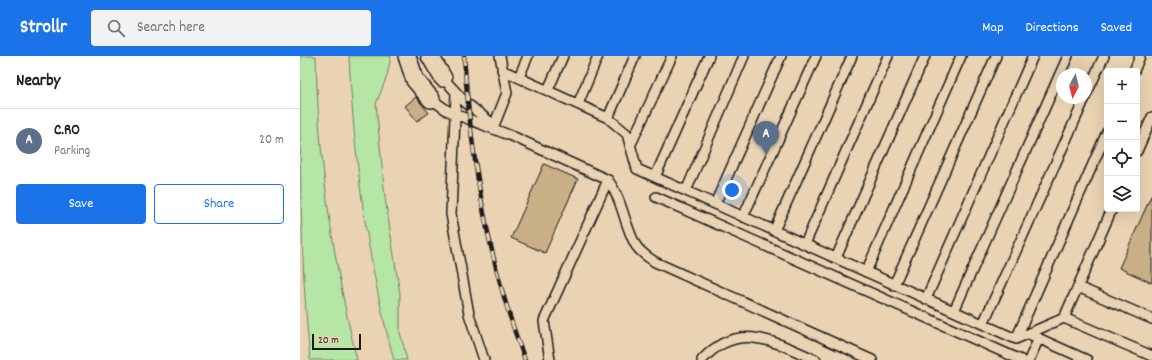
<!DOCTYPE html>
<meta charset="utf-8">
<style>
body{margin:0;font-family:Dekko,sans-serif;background:#f2f2f2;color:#222}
.controls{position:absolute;right:12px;top:12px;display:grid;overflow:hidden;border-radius:4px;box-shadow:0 4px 16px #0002}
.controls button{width:36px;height:36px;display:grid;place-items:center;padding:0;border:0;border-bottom:1px solid #e0e0e0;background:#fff;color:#222;font:20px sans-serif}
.compass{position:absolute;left:756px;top:12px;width:36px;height:36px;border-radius:50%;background:#fff;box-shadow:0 4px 16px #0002;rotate:187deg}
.scale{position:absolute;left:12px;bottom:10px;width:49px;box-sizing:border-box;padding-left:4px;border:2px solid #1c1c1c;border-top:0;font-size:11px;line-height:14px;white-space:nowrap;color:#1c1c1c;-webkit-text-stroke:3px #ead3b3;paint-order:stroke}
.you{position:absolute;left:432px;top:134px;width:14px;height:14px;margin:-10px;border:3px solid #fff;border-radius:50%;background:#1a73e8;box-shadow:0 0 0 6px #1a73e833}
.badge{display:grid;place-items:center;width:26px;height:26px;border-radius:50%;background:#1a73e8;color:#fff;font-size:13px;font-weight:700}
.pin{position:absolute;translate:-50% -33px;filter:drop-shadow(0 1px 2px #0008)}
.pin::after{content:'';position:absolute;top:21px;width:14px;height:12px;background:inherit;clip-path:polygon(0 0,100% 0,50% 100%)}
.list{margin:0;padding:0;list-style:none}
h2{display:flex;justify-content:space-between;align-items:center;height:52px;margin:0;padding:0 16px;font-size:17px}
h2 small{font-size:13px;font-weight:400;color:#767676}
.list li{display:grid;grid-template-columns:26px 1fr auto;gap:12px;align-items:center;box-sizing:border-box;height:64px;padding:0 16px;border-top:1px solid #e0e0e0}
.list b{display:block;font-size:15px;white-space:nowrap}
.list p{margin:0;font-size:13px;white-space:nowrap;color:#767676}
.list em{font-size:13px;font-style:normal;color:#767676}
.actions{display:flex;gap:8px;padding:12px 16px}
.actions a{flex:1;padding:9px 0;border:1px solid #1a73e8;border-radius:4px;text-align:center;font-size:14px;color:#1a73e8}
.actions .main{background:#1a73e8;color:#fff}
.icon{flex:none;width:22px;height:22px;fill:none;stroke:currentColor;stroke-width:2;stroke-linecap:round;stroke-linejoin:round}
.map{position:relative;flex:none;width:852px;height:304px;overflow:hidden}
header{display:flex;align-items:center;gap:24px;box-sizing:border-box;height:56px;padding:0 20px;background:#1a73e8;color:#fff}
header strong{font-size:19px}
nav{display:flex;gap:22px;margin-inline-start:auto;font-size:14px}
.search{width:280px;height:36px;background:#f2f2f2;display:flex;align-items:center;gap:10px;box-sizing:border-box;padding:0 14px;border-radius:4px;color:#767676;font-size:15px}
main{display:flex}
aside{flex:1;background:#fff}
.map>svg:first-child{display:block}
</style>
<header>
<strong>Strollr</strong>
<div class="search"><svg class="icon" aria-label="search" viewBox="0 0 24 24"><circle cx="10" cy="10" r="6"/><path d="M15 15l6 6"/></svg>Search here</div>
<nav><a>Map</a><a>Directions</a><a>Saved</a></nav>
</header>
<main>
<aside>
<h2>Nearby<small></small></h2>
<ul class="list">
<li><span class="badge" style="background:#5c6f8a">A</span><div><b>C.RO</b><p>Parking</p></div><em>20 m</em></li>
</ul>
<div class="actions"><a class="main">Save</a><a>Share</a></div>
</aside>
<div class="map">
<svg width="852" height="304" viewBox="0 0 852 304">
<rect width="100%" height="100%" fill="#ead3b3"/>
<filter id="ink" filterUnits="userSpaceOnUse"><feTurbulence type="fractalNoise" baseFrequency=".025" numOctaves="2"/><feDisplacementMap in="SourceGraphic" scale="8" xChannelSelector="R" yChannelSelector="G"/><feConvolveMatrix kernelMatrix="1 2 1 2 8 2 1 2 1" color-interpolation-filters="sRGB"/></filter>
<g filter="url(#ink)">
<!-- green -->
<path fill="#b6e6a5" stroke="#698160" d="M0,0H16C18,102 33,205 57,304H10C0,204 0,101 0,0Z
M49,0H91L87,20L76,48L85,142L100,238V276L107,304H94C67,206 54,102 49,0Z"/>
<!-- building -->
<path fill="#c8af86" stroke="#1c1c1c" d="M116,41L129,57L117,65L105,50Z
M244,108L278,123L245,197L211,182Z
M852,138V227L819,212Z"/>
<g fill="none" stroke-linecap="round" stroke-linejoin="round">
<defs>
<path id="service" d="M202,14L308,62L327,78L337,113L716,283L764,262L812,153
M834,15L840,0
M219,21L228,0
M143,22L165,46L194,69
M248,34L263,0
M156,37L151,158L169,258L184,304
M786,39L804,0
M131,43L148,55L214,81L308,124C322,143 324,167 335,188C339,196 348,201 355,206L572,304
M278,48L298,0
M308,62L335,0
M193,72L207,37L200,0
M330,90L372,0
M837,95L852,61
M355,121L409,0
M386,135L444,0
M356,141L721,304
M415,148L481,0
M443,161L516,0
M474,175L552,0
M505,188L588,0
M536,202L625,0
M566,216L661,0
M594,229L696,0
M778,231L852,263
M626,243L733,0
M654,255L768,0
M764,262L852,300
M683,268L785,42
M729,278L787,304
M716,283L807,76
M250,304L244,265L308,124
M402,304C438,264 475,286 516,304
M729,304L739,282"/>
<path id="minor" d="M107,0L115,24L131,43
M130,0L143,22"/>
</defs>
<!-- service casing -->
<use href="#service" stroke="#1c1c1c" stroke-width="12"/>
<!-- minor casing -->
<use href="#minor" stroke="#1c1c1c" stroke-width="20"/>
<!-- service -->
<use href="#service" stroke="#ead3b3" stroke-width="9"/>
<!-- minor -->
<use href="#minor" stroke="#ead3b3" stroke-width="17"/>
<defs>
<path id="rail" d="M164,0C171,103 188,207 225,304"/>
</defs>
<!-- rail casing -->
<use href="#rail" stroke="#1c1c1c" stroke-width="4.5"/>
<!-- rail -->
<use href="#rail" stroke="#ead3b3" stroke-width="3" stroke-dasharray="9" stroke-linecap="butt"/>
</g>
</g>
</svg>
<div class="controls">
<button>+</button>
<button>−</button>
<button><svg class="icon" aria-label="locate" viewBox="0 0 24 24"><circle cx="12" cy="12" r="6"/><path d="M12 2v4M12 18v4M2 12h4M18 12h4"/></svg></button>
<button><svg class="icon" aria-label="layers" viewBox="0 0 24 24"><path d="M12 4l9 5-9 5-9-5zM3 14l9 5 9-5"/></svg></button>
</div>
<svg class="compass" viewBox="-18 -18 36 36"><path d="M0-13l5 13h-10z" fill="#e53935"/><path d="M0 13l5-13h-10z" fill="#767676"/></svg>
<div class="scale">20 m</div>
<div class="you"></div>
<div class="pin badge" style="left:466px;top:98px;background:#5c6f8a">A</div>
</div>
</main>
